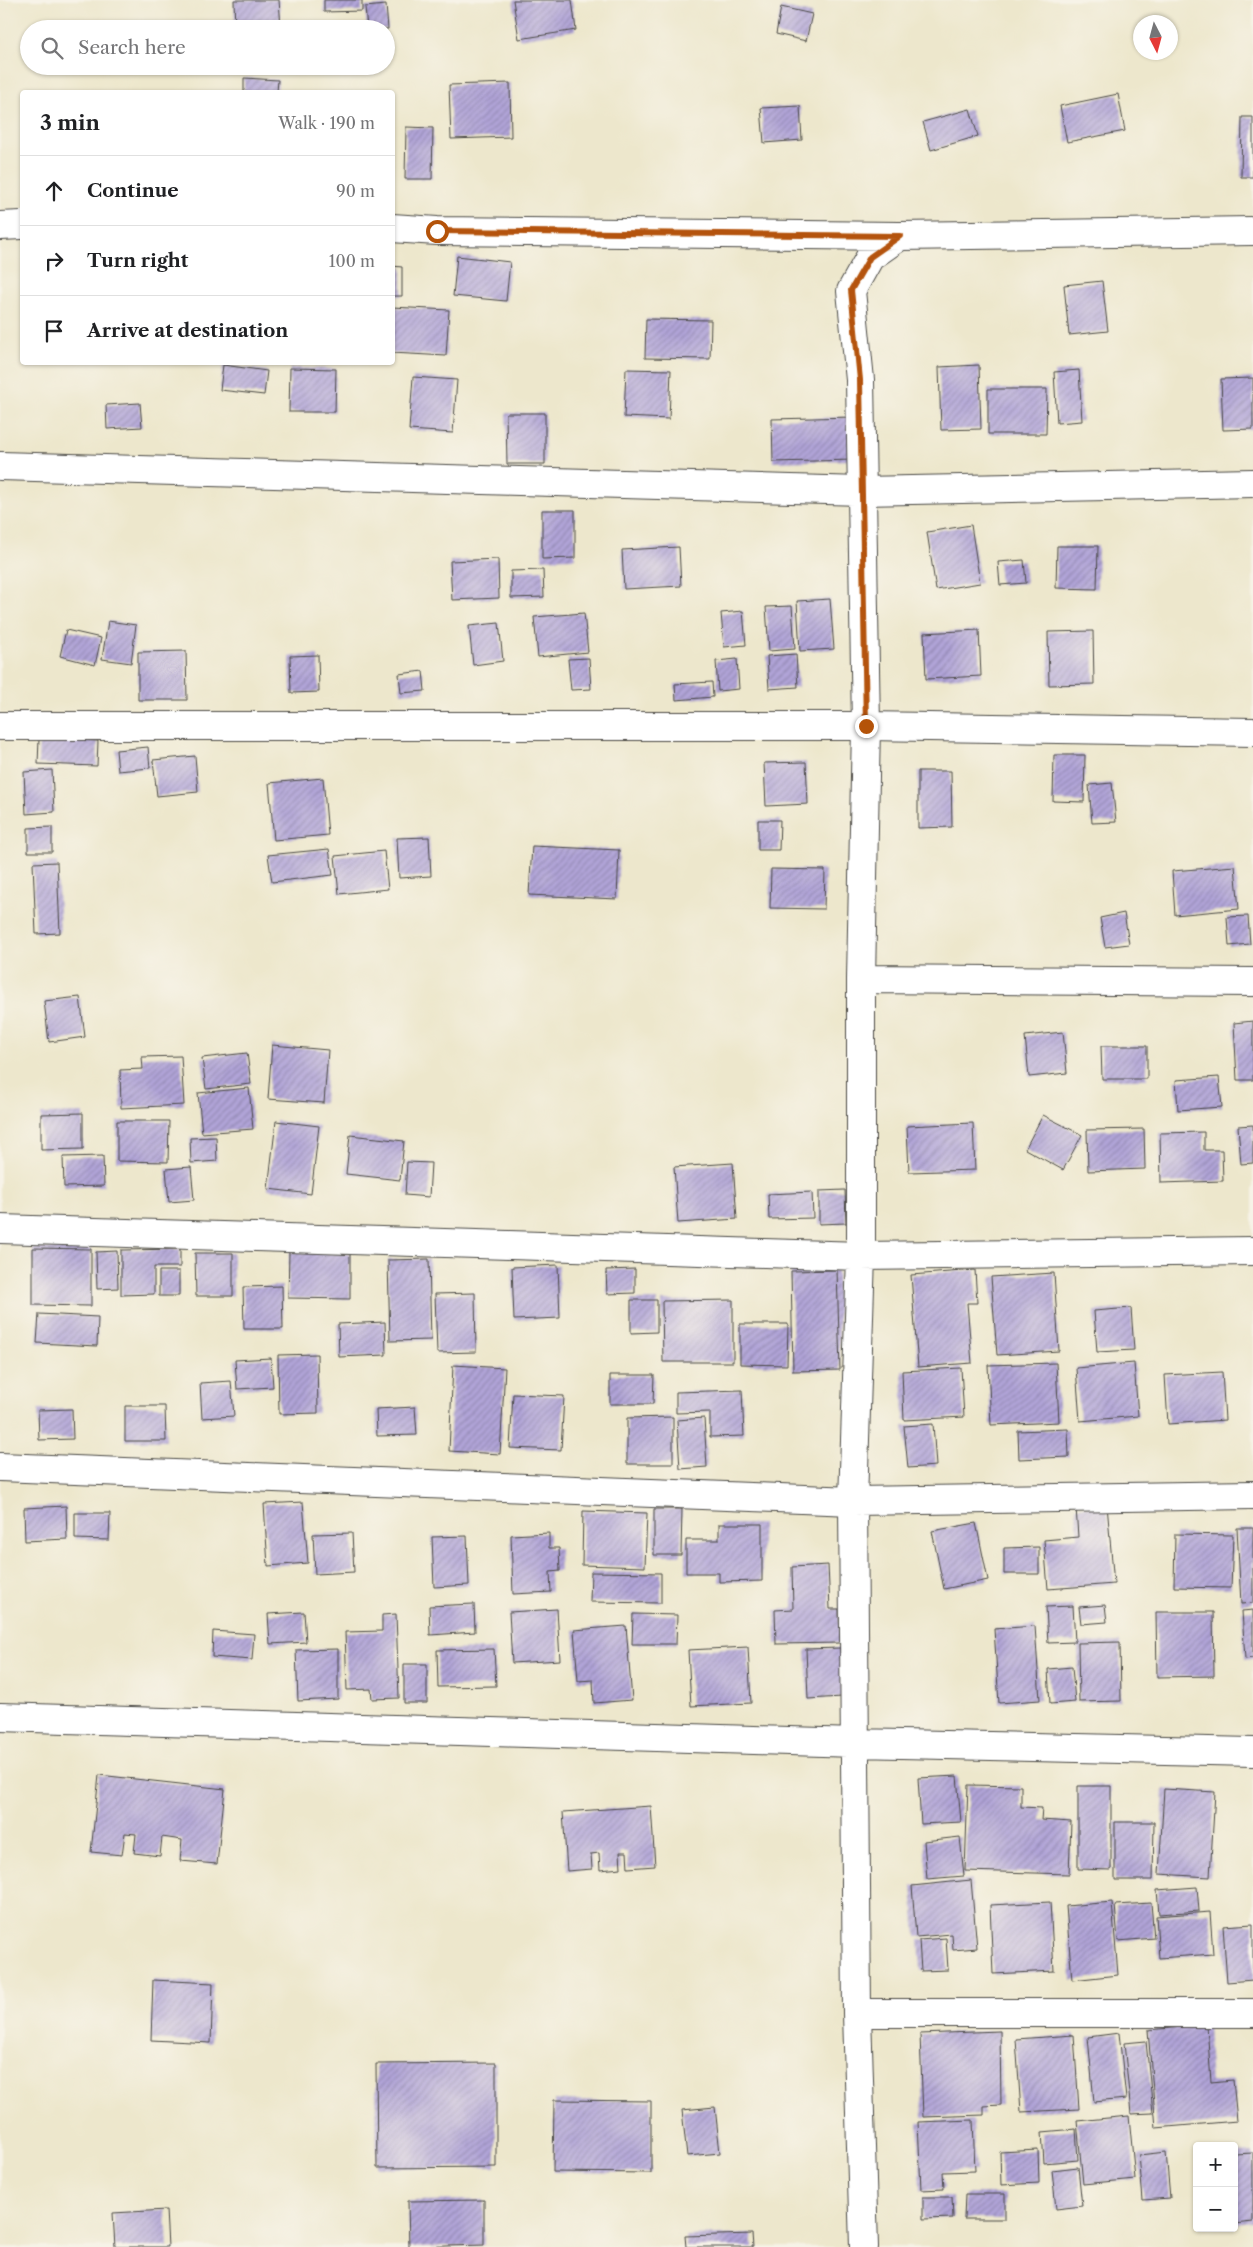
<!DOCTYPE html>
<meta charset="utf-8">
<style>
body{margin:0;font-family:"Libre Caslon Text",serif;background:#f2f2f2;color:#202124}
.controls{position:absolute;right:15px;bottom:15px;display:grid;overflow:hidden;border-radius:5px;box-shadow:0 1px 4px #0004}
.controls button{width:45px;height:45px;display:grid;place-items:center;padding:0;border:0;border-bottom:1px solid #e0e0e0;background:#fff;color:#202124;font:25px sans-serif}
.compass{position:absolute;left:1133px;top:15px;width:45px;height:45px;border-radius:50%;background:#fff;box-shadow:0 1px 4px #0004;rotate:174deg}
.stop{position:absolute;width:15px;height:15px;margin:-11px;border:4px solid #b45309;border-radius:50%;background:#fff}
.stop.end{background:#b45309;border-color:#fff;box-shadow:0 1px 5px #0008}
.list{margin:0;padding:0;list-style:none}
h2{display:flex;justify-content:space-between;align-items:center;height:65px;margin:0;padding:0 20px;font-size:21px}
h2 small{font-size:16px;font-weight:400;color:#757577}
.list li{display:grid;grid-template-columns:32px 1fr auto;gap:15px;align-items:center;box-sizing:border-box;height:70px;padding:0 20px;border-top:1px solid #e0e0e0}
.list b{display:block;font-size:19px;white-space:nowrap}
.list em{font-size:16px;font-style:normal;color:#757577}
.icon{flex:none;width:28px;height:28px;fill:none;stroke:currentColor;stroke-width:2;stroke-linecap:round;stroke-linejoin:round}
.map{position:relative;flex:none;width:1253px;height:2247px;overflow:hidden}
.search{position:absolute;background:#fff;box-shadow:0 1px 4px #0004;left:20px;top:20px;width:375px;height:55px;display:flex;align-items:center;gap:12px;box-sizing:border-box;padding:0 18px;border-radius:28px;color:#757577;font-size:19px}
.panel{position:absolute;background:#fff;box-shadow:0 1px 4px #0004;left:20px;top:90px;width:375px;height:275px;border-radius:5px}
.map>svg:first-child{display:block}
</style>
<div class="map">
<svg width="1253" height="2247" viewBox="0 0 1253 2247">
<defs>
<pattern id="building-hatch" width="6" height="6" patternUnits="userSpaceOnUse" patternTransform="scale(1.25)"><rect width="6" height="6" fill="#b1a4d8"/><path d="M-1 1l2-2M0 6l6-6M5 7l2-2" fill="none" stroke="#9086af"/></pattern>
</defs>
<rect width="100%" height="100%" fill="#f7f3e8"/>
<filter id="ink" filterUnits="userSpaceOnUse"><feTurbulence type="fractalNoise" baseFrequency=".02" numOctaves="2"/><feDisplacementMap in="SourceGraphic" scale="10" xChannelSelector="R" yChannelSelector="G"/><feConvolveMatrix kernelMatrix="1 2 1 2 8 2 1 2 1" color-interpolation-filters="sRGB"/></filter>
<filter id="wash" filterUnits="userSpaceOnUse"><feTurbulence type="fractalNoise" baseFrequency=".0096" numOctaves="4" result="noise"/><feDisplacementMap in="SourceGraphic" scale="20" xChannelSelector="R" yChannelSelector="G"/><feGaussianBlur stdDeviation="1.12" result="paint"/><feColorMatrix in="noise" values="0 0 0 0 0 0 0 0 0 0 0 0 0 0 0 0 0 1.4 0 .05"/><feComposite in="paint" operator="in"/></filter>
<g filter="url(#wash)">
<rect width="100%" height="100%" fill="#ede7cc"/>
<g id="blocks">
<!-- building -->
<path fill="url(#building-hatch)" d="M234,0H279L281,27L235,29Z
M324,0H362V11L324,12Z
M513,0H572L576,30L519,39Z
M386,5L388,29H367L365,7Z
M781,7L812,14L806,41L776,34Z
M244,78L278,80L277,92H244Z
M510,83L511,137L451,139L449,85Z
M1118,94L1125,131L1067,142L1060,106Z
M800,106L802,140L764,143L761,108Z
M970,109L978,136L931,150L923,122Z
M1242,117H1253V177H1241Z
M406,127L433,128L432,179H405Z
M457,256L510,262L506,301L453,296Z
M392,266L402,267V296H392Z
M1102,281L1108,331L1069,335L1064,285Z
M392,307L449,310L446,356L392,353Z
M646,319L711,320L710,359L645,358Z
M223,365L267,371L264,395L220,390Z
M979,365L981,429L941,430L939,367Z
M290,368L336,369L335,412H289Z
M626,369L671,370L669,419L624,417Z
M1079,370L1082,421L1057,423L1054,372Z
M413,377L457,380L453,433L409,430Z
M1253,378V429L1223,430L1221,379Z
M988,389H1047L1046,434H988Z
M140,403L142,427L107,429L106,405Z
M506,413H545V464H507Z
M853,417L854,460L773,462L772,419Z
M542,510H575V558L542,559Z
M971,525L980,583L936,590L927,532Z
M1057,546H1098L1097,589L1056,588Z
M679,547L681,586L624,589L622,550Z
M498,559L499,598L452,600L450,561Z
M1024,560L1026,583L1000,585L998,562Z
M543,570L544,597L511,598V571Z
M830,599L834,649L800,651L797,601Z
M792,606L795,649L769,651L766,607Z
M743,611L746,645L724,647L721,613Z
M584,613L588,652L538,657L534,617Z
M108,621L136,625L131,663L102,659Z
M499,623L503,661L473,665L469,626Z
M66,630L101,638L95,665L60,656Z
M979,630L981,676L926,679L924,633Z
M1093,631L1094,684L1049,685L1048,632Z
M186,651L187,700H138V652Z
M796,654L798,687L769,689L767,656Z
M318,655L319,692L291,693L290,656Z
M589,658L591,689L571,690L568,659Z
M737,659L739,689L718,691L716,661Z
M423,671L425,691L401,693L399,674Z
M712,682L713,697L676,700L675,684Z
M39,739L98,741L97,766L38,764Z
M148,747L150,768L118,771L116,750Z
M1054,755H1085L1084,802L1053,801Z
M195,756L198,792L157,796L153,760Z
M806,762L808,804L766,806L764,763Z
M52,770L54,812L26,814L24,772Z
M918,771H951L952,827L918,828Z
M323,778L328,835L274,840L269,783Z
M1112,783L1116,822L1092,823L1089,785Z
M758,820H780L779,850H758Z
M52,827V852H28V828Z
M429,837L431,876L399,878L397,838Z
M532,846L619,850L617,899L529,895Z
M329,849L333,875L272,882L268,855Z
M384,851L388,889L339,894L335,856Z
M57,862L60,933L36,934L33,863Z
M1235,866L1239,909L1175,915L1172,871Z
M771,869L825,870L824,909L770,908Z
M1124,913L1129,944L1105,947L1100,918Z
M1248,916L1250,944L1229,946L1227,917Z
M80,997L85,1037L49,1042L44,1001Z
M1253,1021V1080H1237L1234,1023Z
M1063,1032L1067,1073L1029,1077L1025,1036Z
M272,1045L328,1050L324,1103L268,1099Z
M1101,1046H1147V1079H1102Z
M247,1053L251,1084L206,1089L202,1058Z
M181,1056L184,1105L121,1108L120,1070L143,1069L142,1057Z
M1219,1077L1222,1107L1178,1110L1176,1080Z
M249,1088L253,1129L202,1133L198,1093Z
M83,1113V1149L41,1150V1114Z
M1043,1115L1082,1135L1063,1170L1025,1149Z
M117,1121H169L168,1162L117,1161Z
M276,1121L319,1126L311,1194L268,1189Z
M973,1123L975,1170L909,1172L907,1126Z
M1253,1125V1163L1241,1164L1238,1126Z
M1144,1129L1145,1169L1088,1171L1087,1130Z
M1204,1132V1150H1222L1223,1181L1161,1183L1160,1133Z
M350,1135L404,1141L400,1180L346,1174Z
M216,1137L217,1161L191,1163L190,1138Z
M103,1156L104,1186L64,1187L63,1157Z
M407,1162L431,1163L429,1197L405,1195Z
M733,1163L737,1219L678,1223L674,1167Z
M191,1167L194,1200L169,1202L166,1169Z
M845,1190L846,1223L819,1224V1191Z
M812,1192L813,1218L769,1219L768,1194Z
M33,1248L91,1249V1306L33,1305Z
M180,1249V1267H154V1294L121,1295V1250Z
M117,1251L118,1288L97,1289L96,1252Z
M289,1252L350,1254V1299L288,1298Z
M195,1253H233V1296H196Z
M429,1259L431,1340L390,1341L388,1260Z
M558,1265L560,1318L514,1320L512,1267Z
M635,1269V1293L607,1294L606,1270Z
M837,1270L840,1370L793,1371L791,1271Z
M975,1270L977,1303H967L972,1363L918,1367L911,1275Z
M159,1271H179V1296H159Z
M1054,1273L1059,1351L997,1355L991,1277Z
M282,1286L283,1329H244L243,1287Z
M475,1293L476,1352L437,1353L435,1294Z
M631,1300H657V1332L631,1333Z
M733,1300V1362H663L662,1301Z
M1131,1308L1134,1350L1097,1352L1094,1311Z
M39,1314L98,1317L97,1346L37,1343Z
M385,1322L386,1355L339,1357L338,1324Z
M740,1324H788L787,1365L740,1364Z
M317,1354L318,1413L279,1414L278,1355Z
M271,1358L273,1387L237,1389L235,1360Z
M1056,1363L1059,1422L991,1425L988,1365Z
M1134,1363L1138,1416L1080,1421L1076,1368Z
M453,1365L505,1368L500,1454L449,1451Z
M961,1368L964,1417L904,1420L902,1371Z
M1222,1372L1225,1420L1168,1424L1165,1375Z
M610,1375H654L653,1404H610Z
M231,1381L234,1416L202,1418L200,1383Z
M742,1390L744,1436L710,1437V1412L676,1413V1392Z
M513,1394L564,1396L561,1450L510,1448Z
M125,1406H165L166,1441H125Z
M415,1407L417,1435L377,1436L376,1409Z
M72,1409L73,1439L39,1440L38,1410Z
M673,1417V1464H627V1418Z
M704,1418L707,1467L680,1469L677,1420Z
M933,1424L936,1466L908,1468L904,1426Z
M1068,1429L1069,1457L1019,1459L1018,1431Z
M303,1502L308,1563L268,1566L264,1504Z
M1107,1505L1114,1584L1048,1589L1044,1540L1078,1537L1076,1507Z
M66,1506L67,1539L25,1541L24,1508Z
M654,1509H682L681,1555H654Z
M583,1511L647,1513L645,1567L582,1565Z
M75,1513H110L109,1540L75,1539Z
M976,1523L988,1580L944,1589L932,1531Z
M719,1524H762V1581L719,1582V1573H686V1540H719Z
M1237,1528H1253V1603L1241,1604Z
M352,1533L354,1572L315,1574L313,1534Z
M549,1533V1548H559L560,1571L550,1572L551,1592L513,1594L511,1535Z
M1175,1534L1233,1535L1231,1588L1174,1587Z
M467,1536L469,1585L434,1587L432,1537Z
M1039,1547V1574H1004V1548Z
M828,1565L830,1609H839L840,1643L776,1644L775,1610L793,1609L792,1567Z
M591,1572L661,1573V1603L590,1602Z
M474,1604L475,1632L430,1635L429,1606Z
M1105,1605L1107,1622L1081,1624L1079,1607Z
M1073,1606L1075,1642L1048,1643L1046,1607Z
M557,1609L560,1660L512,1663L509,1612Z
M1253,1610V1658L1245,1659L1242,1611Z
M304,1612L306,1642L270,1644L268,1614Z
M1156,1612H1213L1214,1676L1157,1677Z
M396,1614L399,1698L372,1699L371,1689L347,1690L345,1632L382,1631V1615Z
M633,1614L677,1615L676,1644H632Z
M626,1626L632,1700L594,1703L593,1680L578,1681L574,1630Z
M1035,1626L1040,1700L999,1703L994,1629Z
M213,1631L254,1634L252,1660L212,1657Z
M1120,1642L1121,1701L1079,1702L1078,1643Z
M748,1647L751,1703L691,1706L688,1650Z
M840,1648L842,1697L808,1699L806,1649Z
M338,1649V1699L298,1701L296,1650Z
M494,1649L496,1686L438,1687L437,1650Z
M404,1664H427V1703H404Z
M1072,1667L1075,1702L1050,1704L1048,1669Z
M99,1775L225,1789L217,1864L180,1861L182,1840L162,1837L160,1856L134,1853L136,1834L125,1833L122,1855L91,1852Z
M957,1776L961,1822L921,1824L918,1778Z
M968,1785L1021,1786V1807L1042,1808L1041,1820L1071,1822L1069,1874L965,1871Z
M1078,1786H1111V1870L1078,1869Z
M1164,1789L1215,1792L1210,1877L1159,1874Z
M651,1806L655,1866L628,1868L627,1852H620L621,1868L600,1870L599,1853L591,1854L592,1869L567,1871L563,1812Z
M1115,1822H1154L1153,1880H1115Z
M960,1837L964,1876L927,1879L924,1841Z
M971,1880L977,1948L953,1950L952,1934L916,1937L912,1886Z
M1197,1887L1199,1911L1159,1914L1157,1890Z
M1050,1902L1054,1971L993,1974L990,1905Z
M1112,1902L1118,1975L1072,1980L1066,1906Z
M1151,1903L1154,1938L1118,1941L1115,1905Z
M1210,1912L1213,1954L1159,1958L1156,1916Z
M1253,1924V1980L1227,1982L1223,1926Z
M946,1938L948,1970L921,1971L919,1940Z
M153,1980L213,1983L211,2043L151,2040Z
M1207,2025L1211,2082L1233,2080L1237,2121L1156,2128L1148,2030Z
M1000,2031L1001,2105L984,2106V2115L923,2117L920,2034Z
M1119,2033L1126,2099L1094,2102L1088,2037Z
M1074,2035L1079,2109L1021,2112L1016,2039Z
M1146,2041L1153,2113L1131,2114L1124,2043Z
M496,2063V2167L377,2168L376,2064Z
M554,2100L651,2101V2173L553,2172Z
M715,2107L720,2153L687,2156L682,2110Z
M1129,2116L1135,2179L1083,2184L1077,2121Z
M973,2120L975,2171L943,2172L944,2189L921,2190L918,2122Z
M1076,2129L1078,2160L1044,2163L1042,2132Z
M1038,2150L1039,2183L1001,2185L1000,2152Z
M1166,2152L1170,2198L1143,2200L1139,2155Z
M1253,2153V2222L1234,2224V2154Z
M1078,2167L1082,2206L1056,2209L1052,2170Z
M965,2194H1005V2219H964Z
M923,2197H952L953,2218L923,2219Z
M484,2200V2245L409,2247L408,2201Z
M166,2210L168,2247H115L113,2213Z
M752,2234L753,2247H686L685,2236Z"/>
</g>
</g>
<g filter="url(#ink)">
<use href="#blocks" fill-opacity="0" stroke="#484743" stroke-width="1"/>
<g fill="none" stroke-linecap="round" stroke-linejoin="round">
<defs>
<path id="minor" d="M0,226L22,225
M392,228L437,231L900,236L1253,231
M0,466L862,491L1253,483
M0,726H866L860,380L851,291L870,257L900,236
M861,979L1253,982
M0,1229L861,1256L1253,1251
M0,1467L853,1501L1253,1495
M0,1717L856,1743L1253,1752
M857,2013H1253
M864,2247L857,2013L853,1501L861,1256V979L866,726L1253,732"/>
</defs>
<!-- minor casing -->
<use href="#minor" stroke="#484743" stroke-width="30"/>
<!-- minor -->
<use href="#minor" stroke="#fff" stroke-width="28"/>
</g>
</g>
<g fill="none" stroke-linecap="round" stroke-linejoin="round" filter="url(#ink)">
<!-- route -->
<path stroke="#b45309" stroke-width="6" d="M437,231L900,236L870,257L851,290L860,380L866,726"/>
</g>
</svg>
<div class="controls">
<button>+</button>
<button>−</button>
</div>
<svg class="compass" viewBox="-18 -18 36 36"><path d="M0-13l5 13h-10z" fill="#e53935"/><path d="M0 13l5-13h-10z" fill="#757577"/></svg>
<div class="stop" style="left:437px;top:231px"></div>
<div class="stop end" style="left:866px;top:726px"></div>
<div class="search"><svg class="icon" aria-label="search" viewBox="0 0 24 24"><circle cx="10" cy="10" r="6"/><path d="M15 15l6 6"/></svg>Search here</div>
<section class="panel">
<h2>3 min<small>Walk · 190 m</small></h2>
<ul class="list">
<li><svg class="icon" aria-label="ahead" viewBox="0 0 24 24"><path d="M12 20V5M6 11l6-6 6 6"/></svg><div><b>Continue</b></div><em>90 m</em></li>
<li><svg class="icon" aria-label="right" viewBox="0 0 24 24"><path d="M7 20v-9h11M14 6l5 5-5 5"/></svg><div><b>Turn right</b></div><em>100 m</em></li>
<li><svg class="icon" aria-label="arrive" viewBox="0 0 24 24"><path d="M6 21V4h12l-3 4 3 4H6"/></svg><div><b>Arrive at destination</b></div></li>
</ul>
</section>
</div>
